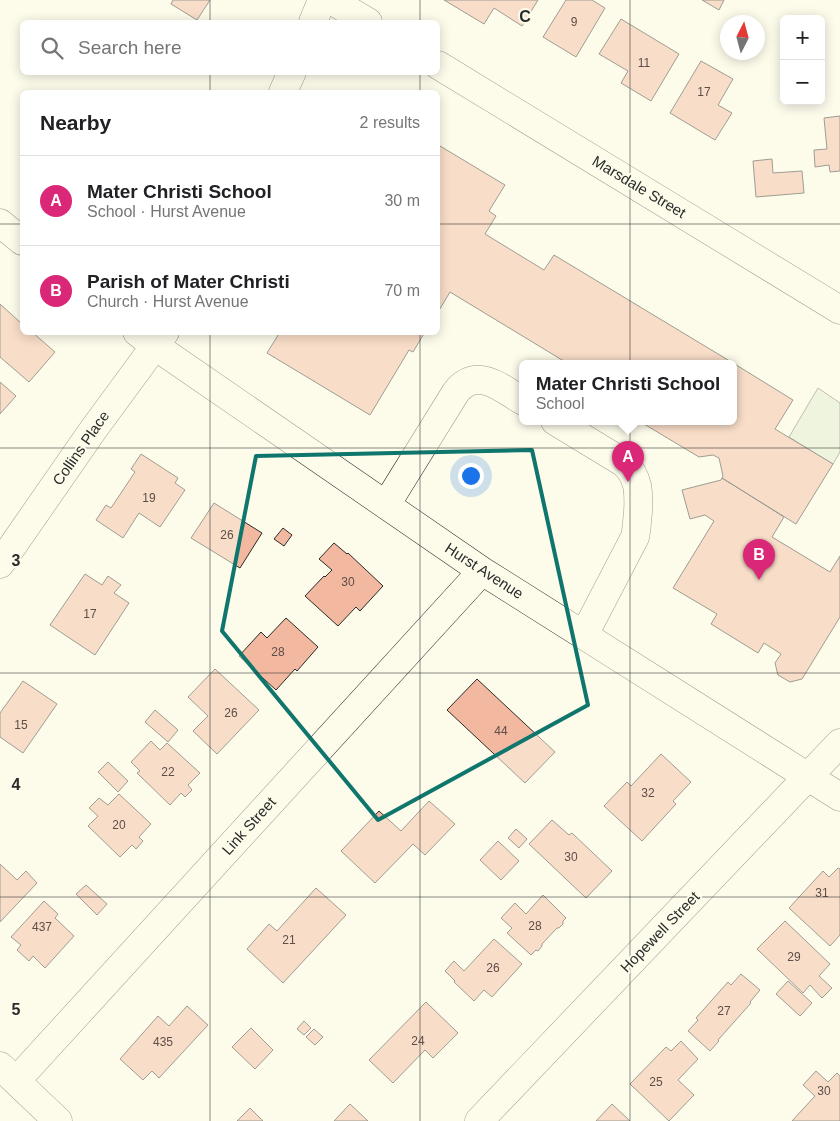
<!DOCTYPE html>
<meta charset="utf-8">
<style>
body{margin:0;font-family:Arial,sans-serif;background:#f6f6f6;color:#202124}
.controls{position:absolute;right:15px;top:15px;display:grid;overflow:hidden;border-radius:8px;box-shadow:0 2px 12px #0003}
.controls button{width:45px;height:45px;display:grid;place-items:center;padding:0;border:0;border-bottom:1px solid #e0e0e0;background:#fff;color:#202124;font:25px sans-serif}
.compass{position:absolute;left:720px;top:15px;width:45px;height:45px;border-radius:50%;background:#fff;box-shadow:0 2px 12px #0003;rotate:6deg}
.you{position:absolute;left:470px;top:475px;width:18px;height:18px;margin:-12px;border:4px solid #fff;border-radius:50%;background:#1a73e8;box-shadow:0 0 0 8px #1a73e833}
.badge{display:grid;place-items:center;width:32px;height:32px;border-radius:50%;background:#db2777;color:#fff;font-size:16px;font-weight:700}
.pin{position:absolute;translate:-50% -41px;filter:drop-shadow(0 1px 2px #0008)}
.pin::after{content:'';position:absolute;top:26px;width:18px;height:15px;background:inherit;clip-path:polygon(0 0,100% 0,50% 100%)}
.popup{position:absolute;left:519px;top:360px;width:218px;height:65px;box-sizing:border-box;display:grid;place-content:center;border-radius:8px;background:#fff;filter:drop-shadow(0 1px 4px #0005);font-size:16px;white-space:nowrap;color:#757577}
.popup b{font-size:19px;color:#202124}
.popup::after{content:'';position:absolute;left:50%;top:100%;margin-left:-10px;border:10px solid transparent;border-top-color:#fff}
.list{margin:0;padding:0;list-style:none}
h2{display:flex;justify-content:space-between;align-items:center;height:65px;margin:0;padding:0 20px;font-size:21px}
h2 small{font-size:16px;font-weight:400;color:#757577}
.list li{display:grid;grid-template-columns:32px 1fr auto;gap:15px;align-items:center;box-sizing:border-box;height:90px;padding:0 20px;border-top:1px solid #e0e0e0}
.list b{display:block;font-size:19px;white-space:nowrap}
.list p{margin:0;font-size:16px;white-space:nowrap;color:#757577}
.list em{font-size:16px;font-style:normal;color:#757577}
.icon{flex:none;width:28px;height:28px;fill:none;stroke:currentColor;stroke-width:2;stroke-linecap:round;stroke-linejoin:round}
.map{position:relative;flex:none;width:840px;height:1121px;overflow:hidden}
.search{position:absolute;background:#fff;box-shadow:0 2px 12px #0003;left:20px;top:20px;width:420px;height:55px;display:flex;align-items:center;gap:12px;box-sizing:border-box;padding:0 18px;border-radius:8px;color:#757577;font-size:19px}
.panel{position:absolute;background:#fff;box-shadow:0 2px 12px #0003;left:20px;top:90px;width:420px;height:245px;border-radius:8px}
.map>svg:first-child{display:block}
</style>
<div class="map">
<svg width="840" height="1121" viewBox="0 0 840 1121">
<rect width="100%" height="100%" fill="#fdfbea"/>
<!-- green -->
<path fill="#deebd1" stroke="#74746e" d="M818,388L840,403V452L833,464L789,437Z"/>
<!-- building -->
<path fill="#f2b8a0" stroke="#2b2b2b" d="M173,0H210L197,20L171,4Z
M444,0H538L522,26L494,8L484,24Z
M566,0H592L605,8L576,57L543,37Z
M702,0H724L719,10Z
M621,19L679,54L651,101L621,83L628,71L599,54Z
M701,61L733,79L718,105L732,113L715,140L670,113Z
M840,116V171L830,172L829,165L815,167L814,150L827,149L824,118Z
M440,146L505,185L489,211L496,216L485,234L544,270L554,255L733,363H567L450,292L438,312V150Z
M772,159L773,173L802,171L804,193L756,197L753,161Z
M0,304L22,324V332H32L55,352L29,382L0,357Z
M280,332H425L413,352L409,350L370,415L267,353Z
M733,363L793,400L775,429L833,464L796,524L722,478L723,476L719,458L713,455L699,457L639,421H733Z
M0,382L16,396L0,414Z
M141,454L178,478L175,483L185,490L160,527L139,513L123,538L96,520L106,505L111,508L135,472L131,469Z
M722,478L784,517L772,537L830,572L840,556V617L802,679L790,682L778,675L775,663L781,654L764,643L758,653L711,624L717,614L673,588L714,521L705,515L690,519L682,490L721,480Z
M214,503L262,533L240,568L191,538Z
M283,528L292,535L284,546L274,539Z
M334,543L347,554L348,553L383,586L360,611L356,607L338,626L305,596L324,576L325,577L332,570L319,559Z
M85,574L102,585L108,576L121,585L114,593L129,603L95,655L50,625Z
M286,618L318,647L297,671L295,669L276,690L239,656L261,632L267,638Z
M215,669L259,710L217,754L193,731L208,716L188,697Z
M477,679L555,752L525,783L447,710Z
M23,681L57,704L23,753L0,737V713Z
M155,710L178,730L168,742L145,722Z
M151,741L160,750L167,743L200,773L188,785L192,790L185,797L181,793L170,805L137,773L140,771L131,762Z
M661,754L691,782L673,801L676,804L642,841L604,806L627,782L631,786Z
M108,762L128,781L118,792L98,772Z
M119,794L151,824L139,837L143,841L136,849L132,845L120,857L88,826L98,816L89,808L99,798L108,805Z
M429,801L455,824L425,855L413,844L375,883L341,851L379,811L401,831Z
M552,820L569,835L572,833L612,871L586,898L529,844Z
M516,829L527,839L519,848L508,838Z
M498,841L519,861L501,880L480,860Z
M0,864L17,880L26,871L37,883L0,922Z
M838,868L840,869V935L830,946L789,908L823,871L829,877Z
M86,885L107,904L97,915L76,894Z
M316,888L346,915L283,983L247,949L269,924L277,931Z
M543,895L566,918L563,921V924L559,928H557L542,944V946L538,951L536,950L531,955L507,933L512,928L501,918L515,903L526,914Z
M44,901L58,914L55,918L74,936L45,968L33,956L29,961L17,950L21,945L11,937Z
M785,921L830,964L819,976L832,988L822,998L810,985L803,993L757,949Z
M494,939L522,964L492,997L484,990L474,1001L454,982L455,981L445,971L454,961L464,971Z
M741,974L760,990L750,1002L751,1003L718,1040L719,1041L710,1051L688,1031L698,1020L696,1018L728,982L731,985Z
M788,981L812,1003L800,1016L776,994Z
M426,1002L458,1033L433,1058L425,1050L393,1083L369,1060Z
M187,1006L208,1025L159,1078L152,1071L143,1080L120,1059L158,1016L169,1026Z
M304,1021L311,1028L304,1035L297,1029Z
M251,1028L273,1050L255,1069L232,1047Z
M314,1029L323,1037L315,1045L306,1037Z
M681,1041L698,1059L678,1080L694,1095L669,1121L630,1084L666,1047L671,1051Z
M816,1071L828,1082L837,1073L840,1076V1121H792L815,1096L803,1085Z
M350,1104L368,1121H334Z
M612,1104L630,1121H596Z
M250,1108L263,1121H237Z"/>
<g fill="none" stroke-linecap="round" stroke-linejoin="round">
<defs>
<path id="minor" d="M331,0L368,22
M313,22L322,0
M438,65L840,310
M283,92L292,72
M0,223L22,241
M137,332L155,346L482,571L840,797
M555,421L624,463C639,477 639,493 638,512C637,520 637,528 635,537L584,635
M386,505L456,392C477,366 501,388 523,401
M0,564L93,430L165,332
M0,1066L58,1121
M16,1081L482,571
M479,1121L840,743"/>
</defs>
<!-- minor casing -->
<use href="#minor" stroke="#2b2b2b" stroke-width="29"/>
<!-- minor -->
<use href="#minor" stroke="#fdfbea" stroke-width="28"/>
</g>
<!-- marked area -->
<path d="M0 0H840V1121H0ZM532,450L588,705L378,820L222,631L256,456Z" fill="#fdfbea" fill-opacity=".55" fill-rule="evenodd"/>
<path fill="none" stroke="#0f766e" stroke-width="4" stroke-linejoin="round" d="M532,450L588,705L378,820L222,631L256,456Z"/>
<!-- grid -->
<path fill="none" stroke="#2b2b2b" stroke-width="1" stroke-opacity="0.55" d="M210,0V22M420,0V22M630,0V1121M210,72V92M420,72V92M0,224H22M438,224H840M210,332V1121M420,332V1121M0,448H840M0,673H840M0,897H840"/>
<g text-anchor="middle" stroke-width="4" stroke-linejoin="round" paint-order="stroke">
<!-- number labels -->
<g font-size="12" fill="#5d4e48">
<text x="574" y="26">9</text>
<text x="644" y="67">11</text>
<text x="704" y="96">17</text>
<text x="149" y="502">19</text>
<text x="227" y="539">26</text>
<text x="348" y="586">30</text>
<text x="90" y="618">17</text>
<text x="278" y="656">28</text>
<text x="231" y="717">26</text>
<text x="21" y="729">15</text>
<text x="501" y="735">44</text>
<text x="168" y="776">22</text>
<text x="648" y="797">32</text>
<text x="119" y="829">20</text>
<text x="571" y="861">30</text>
<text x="822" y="897">31</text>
<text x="535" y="930">28</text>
<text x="42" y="931">437</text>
<text x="289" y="944">21</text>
<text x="794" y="961">29</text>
<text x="493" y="972">26</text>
<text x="724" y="1015">27</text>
<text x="418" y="1045">24</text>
<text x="163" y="1046">435</text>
<text x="656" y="1086">25</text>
<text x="824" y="1095">30</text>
</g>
<!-- street labels -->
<g font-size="15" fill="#2b2b2b" stroke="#fdfbea">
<text transform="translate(639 187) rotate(31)" y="5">Marsdale Street</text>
<text transform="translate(81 448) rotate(-55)" y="5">Collins Place</text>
<text transform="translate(484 571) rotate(33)" y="5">Hurst Avenue</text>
<text transform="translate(249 826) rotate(-48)" y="5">Link Street</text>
<text transform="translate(660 932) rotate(-46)" y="5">Hopewell Street</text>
</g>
</g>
<g font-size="16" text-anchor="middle" font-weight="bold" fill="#2b2b2b" stroke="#fdfbea" stroke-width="4" stroke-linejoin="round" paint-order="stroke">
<text x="525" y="22">C</text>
<text x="16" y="566">3</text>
<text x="16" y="790">4</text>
<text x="16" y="1015">5</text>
</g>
</svg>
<div class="controls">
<button>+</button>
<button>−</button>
</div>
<svg class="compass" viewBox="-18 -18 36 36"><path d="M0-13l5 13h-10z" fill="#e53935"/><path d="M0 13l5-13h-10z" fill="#757577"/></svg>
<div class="you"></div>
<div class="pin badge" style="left:628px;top:482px">A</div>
<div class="popup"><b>Mater Christi School</b>School</div>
<div class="pin badge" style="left:759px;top:580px">B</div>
<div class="search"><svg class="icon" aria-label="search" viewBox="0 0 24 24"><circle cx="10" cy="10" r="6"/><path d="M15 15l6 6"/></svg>Search here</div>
<section class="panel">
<h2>Nearby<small>2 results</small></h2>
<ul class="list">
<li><span class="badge">A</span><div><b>Mater Christi School</b><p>School · Hurst Avenue</p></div><em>30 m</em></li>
<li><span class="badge">B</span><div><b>Parish of Mater Christi</b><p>Church · Hurst Avenue</p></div><em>70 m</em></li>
</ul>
</section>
</div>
